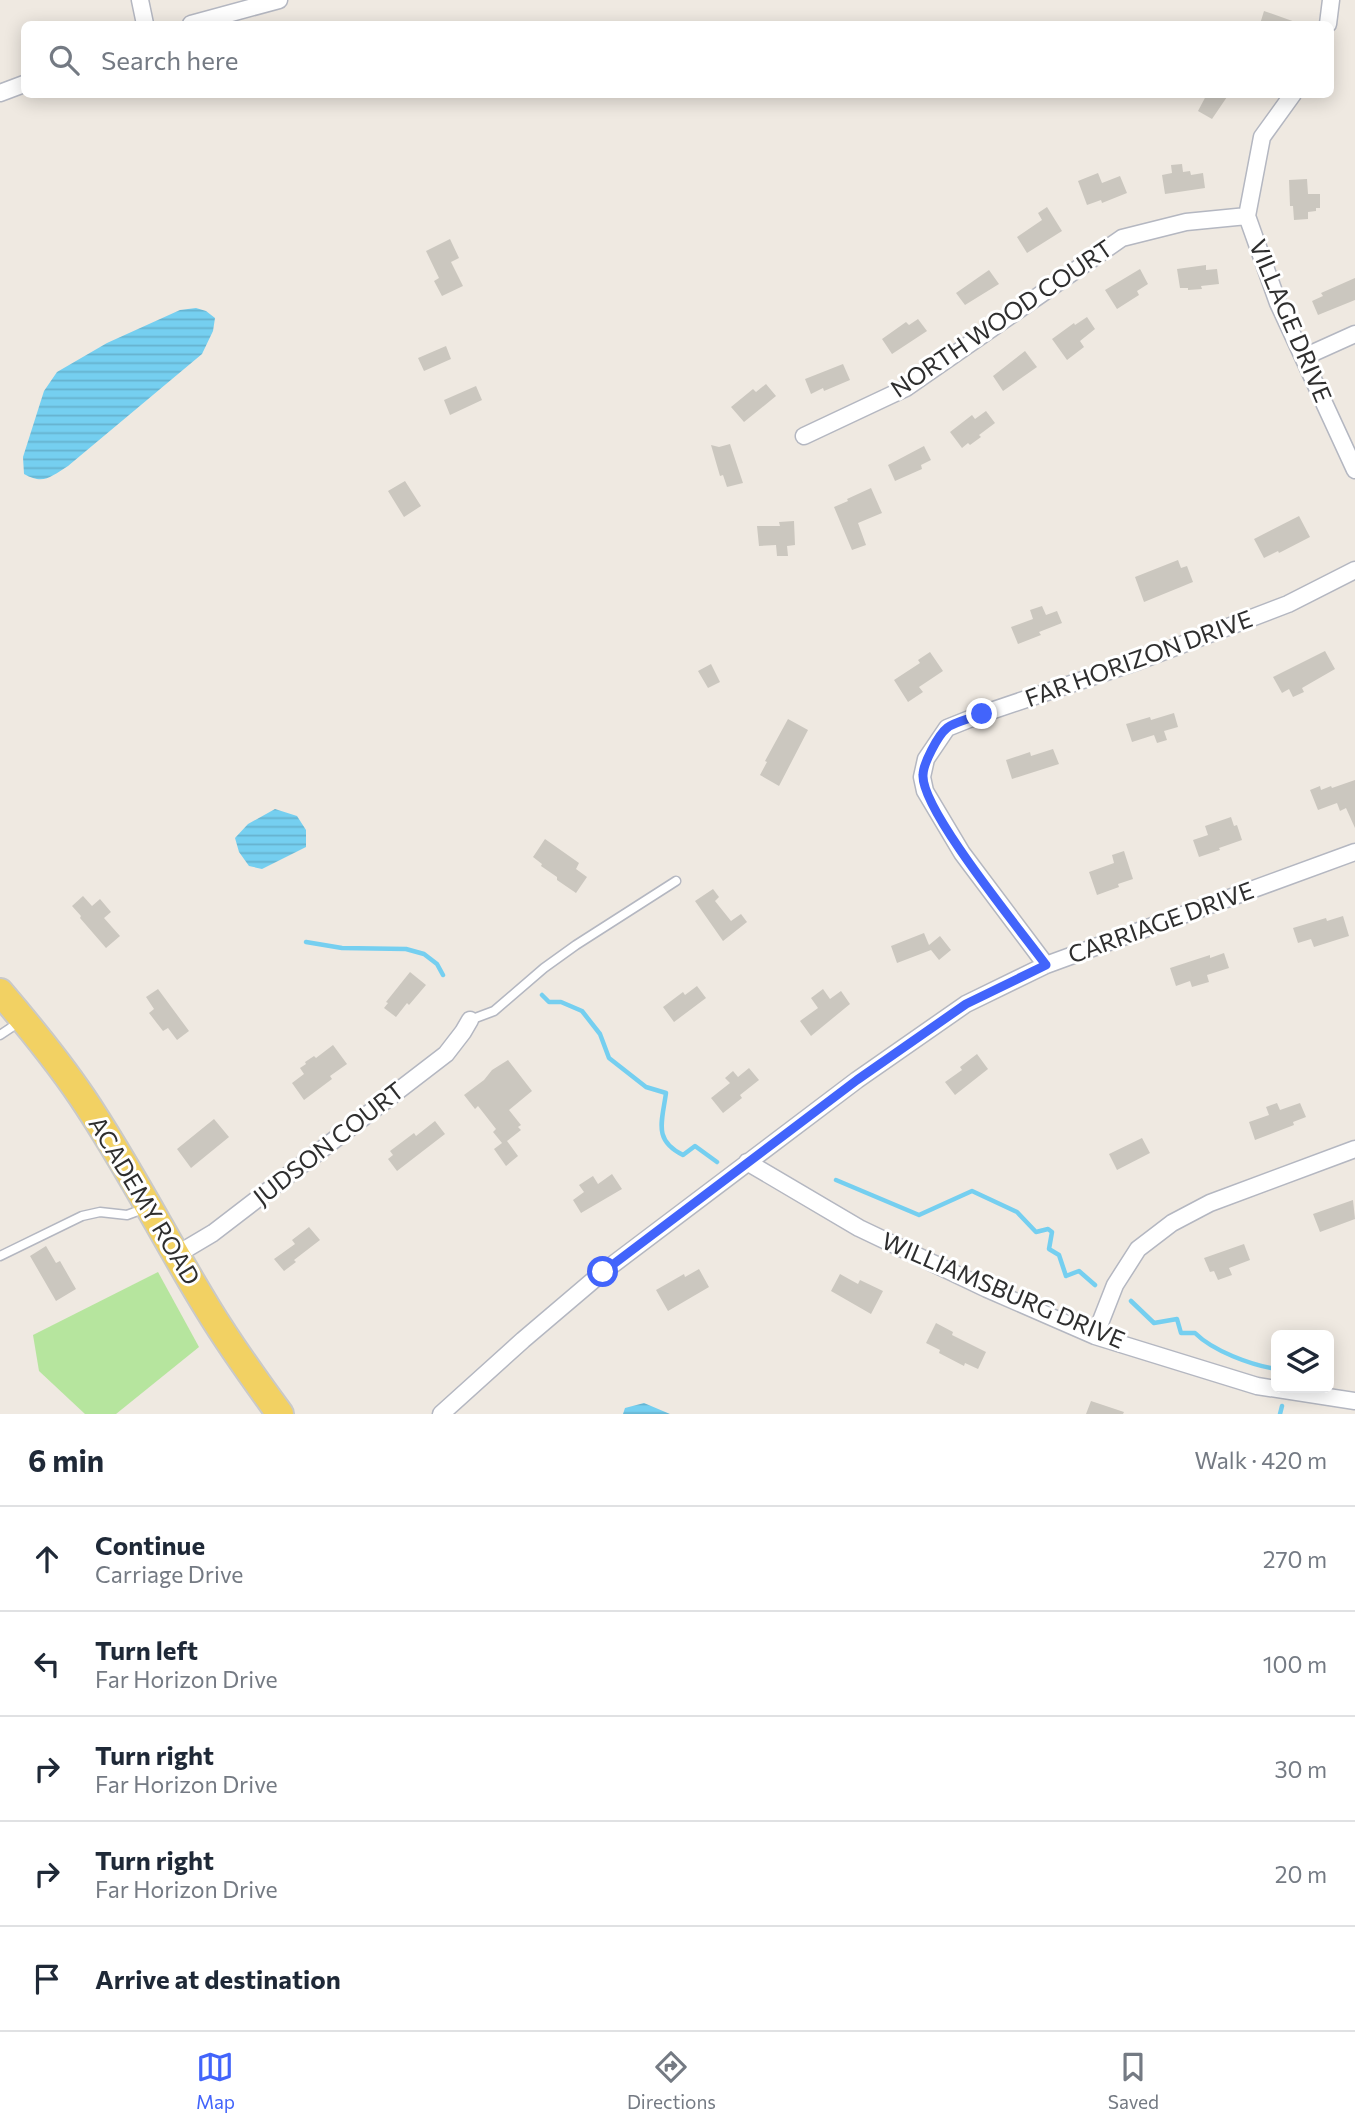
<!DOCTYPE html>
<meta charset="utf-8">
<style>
body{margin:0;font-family:Commissioner,sans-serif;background:#f6f6f7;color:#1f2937}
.controls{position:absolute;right:21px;bottom:21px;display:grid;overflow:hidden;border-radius:10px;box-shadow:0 4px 18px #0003}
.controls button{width:63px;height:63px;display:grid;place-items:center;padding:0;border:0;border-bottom:2px solid #e0e1e3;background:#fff;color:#1f2937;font:35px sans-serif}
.stop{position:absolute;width:21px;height:21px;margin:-16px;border:5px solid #4264fb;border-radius:50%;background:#fff}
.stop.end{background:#4264fb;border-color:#fff;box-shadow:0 2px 7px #0008}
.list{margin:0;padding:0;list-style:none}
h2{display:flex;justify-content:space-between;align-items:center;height:91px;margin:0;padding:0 28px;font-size:30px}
h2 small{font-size:23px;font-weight:400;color:#747a83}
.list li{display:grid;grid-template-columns:46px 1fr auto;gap:21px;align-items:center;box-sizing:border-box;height:105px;padding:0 28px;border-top:2px solid #e0e1e3}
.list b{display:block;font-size:26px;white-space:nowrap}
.list p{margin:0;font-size:23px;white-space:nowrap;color:#747a83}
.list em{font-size:23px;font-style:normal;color:#747a83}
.icon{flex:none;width:38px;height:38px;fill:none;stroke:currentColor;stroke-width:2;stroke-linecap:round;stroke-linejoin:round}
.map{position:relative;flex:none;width:1355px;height:1414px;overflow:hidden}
.search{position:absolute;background:#fff;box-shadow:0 4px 18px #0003;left:21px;right:21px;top:21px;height:77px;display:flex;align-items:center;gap:18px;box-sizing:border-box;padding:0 24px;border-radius:10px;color:#747a83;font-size:26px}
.sheet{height:616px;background:#fff}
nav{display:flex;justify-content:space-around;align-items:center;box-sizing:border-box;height:98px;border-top:2px solid #e0e1e3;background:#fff;font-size:19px;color:#747a83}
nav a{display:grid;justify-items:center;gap:4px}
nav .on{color:#4264fb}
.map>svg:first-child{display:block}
</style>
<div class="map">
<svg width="1355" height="1414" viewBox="0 0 1355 1414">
<defs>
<pattern id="water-rules" width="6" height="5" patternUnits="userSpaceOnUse" patternTransform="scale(1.75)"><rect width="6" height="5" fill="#75cff0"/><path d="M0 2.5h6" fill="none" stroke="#66b2ce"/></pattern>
</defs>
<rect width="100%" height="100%" fill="#efe9e1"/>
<!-- grass -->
<path fill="#b6e59e" d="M158,1272L199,1347L116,1414H85L39,1371L33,1335Z"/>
<!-- water -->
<path fill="url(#water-rules)" d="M196,308L206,311L215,318L213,331L202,354L68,466C50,477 44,485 24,474L23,457L44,391L57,372L107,343L180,310Z
M275,809L297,816L306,830V847L262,869L249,866L239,852L235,838L248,824Z
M644,1403L670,1414H623L625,1408Z"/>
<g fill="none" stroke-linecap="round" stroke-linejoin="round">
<!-- stream -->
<path stroke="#75cff0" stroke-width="4.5" d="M306,942L342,948L406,949L424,954L437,964L443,975
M542,995L549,1002H561L582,1011L600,1034L609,1058L646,1087L666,1093C662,1122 653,1140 683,1155L695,1146L717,1162
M836,1180L919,1215L972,1191L1017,1212L1036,1232L1048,1229L1052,1232L1049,1249L1059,1255L1066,1276L1079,1271L1095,1285
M1131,1301L1154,1323L1177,1319L1181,1333H1195C1213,1351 1251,1365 1276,1369
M1280,1414L1282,1406"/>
</g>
<!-- building -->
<path fill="#cbc7bf" d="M1264,11L1298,23V24H1260Z
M1207,94H1229L1212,119L1198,111Z
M1182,164L1183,172L1190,171L1191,175L1203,173L1205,188L1165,194L1162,175L1172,173L1171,165Z
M1098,173L1102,183L1120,176L1127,193L1102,203L1101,200L1087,205L1078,181Z
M1307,179L1308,194H1320V208H1316V211L1308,212V219L1294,220L1293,206H1290L1289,180Z
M1047,207L1062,231L1027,253L1017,237L1042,220L1038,213Z
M450,239L459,258L451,262L463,286L442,296L434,281L439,278L426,251Z
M1206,265V270L1217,269L1219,284L1201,286L1202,289L1188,290V288H1180L1177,269Z
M1140,269L1148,284L1137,291L1139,295L1117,309L1105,290Z
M989,270L999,284L965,305L956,293Z
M1355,278V300L1318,315L1312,301L1323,296L1321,293Z
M1087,317L1095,329L1080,341L1084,347L1067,360L1052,339L1074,323L1075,325Z
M918,319L927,331L892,354L882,339L906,322L909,325Z
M446,346L451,359L424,371L418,358Z
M1025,351L1037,367L1003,391L993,376Z
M843,364L850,380L824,391L823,388L811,394L805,379Z
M766,384L776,396L744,422L731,407L753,389L756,392Z
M476,386L482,400L450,415L444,400Z
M986,411L995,423L979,435L981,437L970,445L968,443L962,448L950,432L972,415L975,419Z
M730,444L743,483L727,487L723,475L720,476L711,445L719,447Z
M924,446L931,460L921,465L922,469L895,481L888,465Z
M405,481L421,506L404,517L388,491Z
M871,488L882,513L858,523L866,545L852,550L834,507L848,501L847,499Z
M1299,516L1310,537L1279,553L1278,551L1264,558L1254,539Z
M794,521L795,545L787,546L788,556H777L776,545L759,546L757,526H780L779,522Z
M1178,560L1181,568L1187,566L1193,582L1144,602L1135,577Z
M1042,606L1046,615L1057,611L1062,623L1039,632L1041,635L1018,644L1011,627L1033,619L1030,610Z
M1325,651L1335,669L1302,688L1304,692L1293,697L1289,689L1282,693L1273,677Z
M930,652L943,671L919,687L923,692L908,702L894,680L920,663L918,660Z
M711,664L720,682L708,688L698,671Z
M1174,713L1178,727L1164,731L1167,740L1157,743L1154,735L1132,742L1126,724L1150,717L1151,720Z
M788,719L808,730L779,786L760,775L767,762L765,761Z
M1053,749L1059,764L1012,779L1006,760L1030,752L1031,756Z
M1355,780V828L1346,808L1340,811L1337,803L1318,810L1310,790L1320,786L1321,790L1331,786L1332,788Z
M1231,817L1234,826L1237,825L1242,840L1219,848L1220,850L1199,857L1193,840L1208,835L1205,826Z
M545,839L579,863L576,869L587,877L576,893L557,880V877L541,866L542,864L533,857Z
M1124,851L1133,879L1118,884L1119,887L1097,895L1089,872L1114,863L1112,855Z
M713,889L719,897L715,901L731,921L741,914L747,922L723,941L695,901Z
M83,896L92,906L100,899L111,912L104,918L120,936L106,948L80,918L81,916L72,906Z
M1343,916L1349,936L1314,947L1311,939L1298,943L1293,928L1326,918L1327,921Z
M924,933L929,945L940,936L951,950L939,960L931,950L897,963L891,946Z
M1224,953L1229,968L1207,975L1209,982L1192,987L1190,981L1176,986L1170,968L1210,955V958Z
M410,972L426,985L409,1005L407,1003L396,1017L384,1008L388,1003L386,1002Z
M697,986L706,998L674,1022L663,1007L683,992L685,995Z
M158,989L189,1031L177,1040L168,1028L163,1031L149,1013L154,1009L146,997Z
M823,989L830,999L841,991L850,1004L811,1036L800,1021L818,1008L811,998Z
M333,1045L347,1064L330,1076L332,1079L304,1100L292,1083L304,1074L300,1068L306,1064L305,1062L314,1056L316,1058Z
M977,1054L988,1069L955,1095L945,1082L962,1070L960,1067Z
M508,1060L532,1091L509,1110L521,1125L518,1127L521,1130L507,1141L518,1156L506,1166L494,1149L502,1143L493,1132L496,1129L478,1106L475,1109L464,1095L484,1080L492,1070Z
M749,1068L759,1080L740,1095L742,1098L723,1113L711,1098L730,1083L725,1078L733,1071L738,1077Z
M1277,1103L1280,1110L1300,1103L1306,1117L1293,1122L1294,1125L1255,1140L1249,1122L1269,1115L1266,1107Z
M214,1119L229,1137L191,1168L177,1149Z
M435,1121L445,1134L397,1171L388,1159L393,1155L390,1151L414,1133L416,1136Z
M1142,1138L1150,1153L1117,1170L1109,1154Z
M612,1174L622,1189L581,1213L573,1200L584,1192L579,1185L593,1176L598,1184Z
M1353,1200L1355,1219L1320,1232L1313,1214Z
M309,1227L320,1240L294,1260L296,1262L284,1271L274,1259L295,1244L292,1240Z
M1244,1244L1250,1260L1229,1268L1232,1275L1218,1280L1214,1271L1210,1272L1204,1258Z
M46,1246L56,1263L60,1261L76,1289L56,1301L30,1256Z
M699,1269L709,1287L668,1311L656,1290L684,1274L685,1277Z
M840,1274L858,1284L860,1280L883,1291L871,1314L831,1291Z
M936,1323L953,1332L952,1335L986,1352L978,1369L965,1363L964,1366L939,1353L940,1350L926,1343Z
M1091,1401L1124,1412L1123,1414H1086Z"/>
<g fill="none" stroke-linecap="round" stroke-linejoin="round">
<defs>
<path id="service" d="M470,1020L494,1011L544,968L576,945L676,881
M0,1035L21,1021
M0,1256L82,1216L100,1212L127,1215L146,1208"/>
<path id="minor" d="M140,0L145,24
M191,24L279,0
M1328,24L1331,0
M0,93L24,84
M1293,94L1262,137L1247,216L1278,303L1355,470
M1304,357L1355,334
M804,436L906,388L1122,238L1186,222L1247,216
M1046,965L962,853L925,791L922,777L926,759L947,728L982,714L1139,661L1288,604L1355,570
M747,1162L859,1228L987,1289L1095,1336L1257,1386L1355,1401
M176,1255L213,1233L446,1054L463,1032L470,1020
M1095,1336L1115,1285L1138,1249L1172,1223L1210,1203L1355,1149
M441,1414L523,1340L603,1272L857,1080L966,1004L1046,965L1355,852"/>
<path id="primary" d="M0,992C29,1026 57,1060 82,1097C128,1165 165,1239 208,1309C230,1345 255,1380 280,1414"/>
</defs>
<!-- service casing -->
<use href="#service" stroke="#b4b7c1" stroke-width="11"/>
<!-- minor casing -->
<use href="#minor" stroke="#b4b7c1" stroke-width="19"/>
<!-- primary casing -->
<use href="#primary" stroke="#c9c9c9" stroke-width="30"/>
<!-- service -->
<use href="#service" stroke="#fff" stroke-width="8"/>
<!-- minor -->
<use href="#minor" stroke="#fff" stroke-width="16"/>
<!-- primary -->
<use href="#primary" stroke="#f2d163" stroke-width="26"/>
</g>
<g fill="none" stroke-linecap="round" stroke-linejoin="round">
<!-- route -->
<path stroke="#4264fb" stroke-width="9" d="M603,1272L857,1080L966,1004L1046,965C1022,932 921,810 923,775C923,764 938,735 947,728C954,722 973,718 982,714"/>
</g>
<g text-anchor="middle" stroke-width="6" stroke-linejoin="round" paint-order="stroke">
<!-- street labels -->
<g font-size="24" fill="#2e2e2e" stroke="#fff">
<text transform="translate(1002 319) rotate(-34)" y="8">NORTH WOOD COURT</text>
<text transform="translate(1290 321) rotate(67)" y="8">VILLAGE DRIVE</text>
<text transform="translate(1139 659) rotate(-20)" y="8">FAR HORIZON DRIVE</text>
<text transform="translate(1161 923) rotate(-20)" y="8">CARRIAGE DRIVE</text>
<text transform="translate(329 1144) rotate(-38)" y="8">JUDSON COURT</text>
<text transform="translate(144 1201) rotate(59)" y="8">ACADEMY ROAD</text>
<text transform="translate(1003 1291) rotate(23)" y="8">WILLIAMSBURG DRIVE</text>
</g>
</g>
</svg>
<div class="controls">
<button><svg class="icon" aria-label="layers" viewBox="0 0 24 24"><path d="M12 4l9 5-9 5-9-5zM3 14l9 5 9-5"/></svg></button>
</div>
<div class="stop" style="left:603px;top:1272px"></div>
<div class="stop end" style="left:982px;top:714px"></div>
<div class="search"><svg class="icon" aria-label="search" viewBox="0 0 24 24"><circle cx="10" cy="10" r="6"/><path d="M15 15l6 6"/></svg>Search here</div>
</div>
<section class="sheet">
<h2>6 min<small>Walk · 420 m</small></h2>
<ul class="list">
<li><svg class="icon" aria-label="ahead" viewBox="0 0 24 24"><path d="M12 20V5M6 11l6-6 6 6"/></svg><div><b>Continue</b><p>Carriage Drive</p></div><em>270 m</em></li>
<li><svg class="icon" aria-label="left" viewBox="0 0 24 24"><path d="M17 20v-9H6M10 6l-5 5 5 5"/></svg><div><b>Turn left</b><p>Far Horizon Drive</p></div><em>100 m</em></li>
<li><svg class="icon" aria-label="right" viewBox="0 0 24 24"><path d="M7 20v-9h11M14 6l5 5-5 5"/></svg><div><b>Turn right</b><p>Far Horizon Drive</p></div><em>30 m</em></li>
<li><svg class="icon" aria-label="right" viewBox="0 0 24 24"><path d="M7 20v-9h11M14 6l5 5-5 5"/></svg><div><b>Turn right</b><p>Far Horizon Drive</p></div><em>20 m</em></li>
<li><svg class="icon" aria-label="arrive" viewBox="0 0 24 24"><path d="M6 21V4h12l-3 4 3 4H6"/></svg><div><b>Arrive at destination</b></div></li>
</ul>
</section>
<nav>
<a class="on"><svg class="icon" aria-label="map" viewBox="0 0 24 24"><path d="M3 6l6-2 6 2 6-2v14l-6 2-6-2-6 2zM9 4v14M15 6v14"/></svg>Map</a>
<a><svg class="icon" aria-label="directions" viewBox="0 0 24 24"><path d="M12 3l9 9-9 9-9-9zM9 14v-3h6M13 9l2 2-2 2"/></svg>Directions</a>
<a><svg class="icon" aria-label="saved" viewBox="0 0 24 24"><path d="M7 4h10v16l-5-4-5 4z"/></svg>Saved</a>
</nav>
